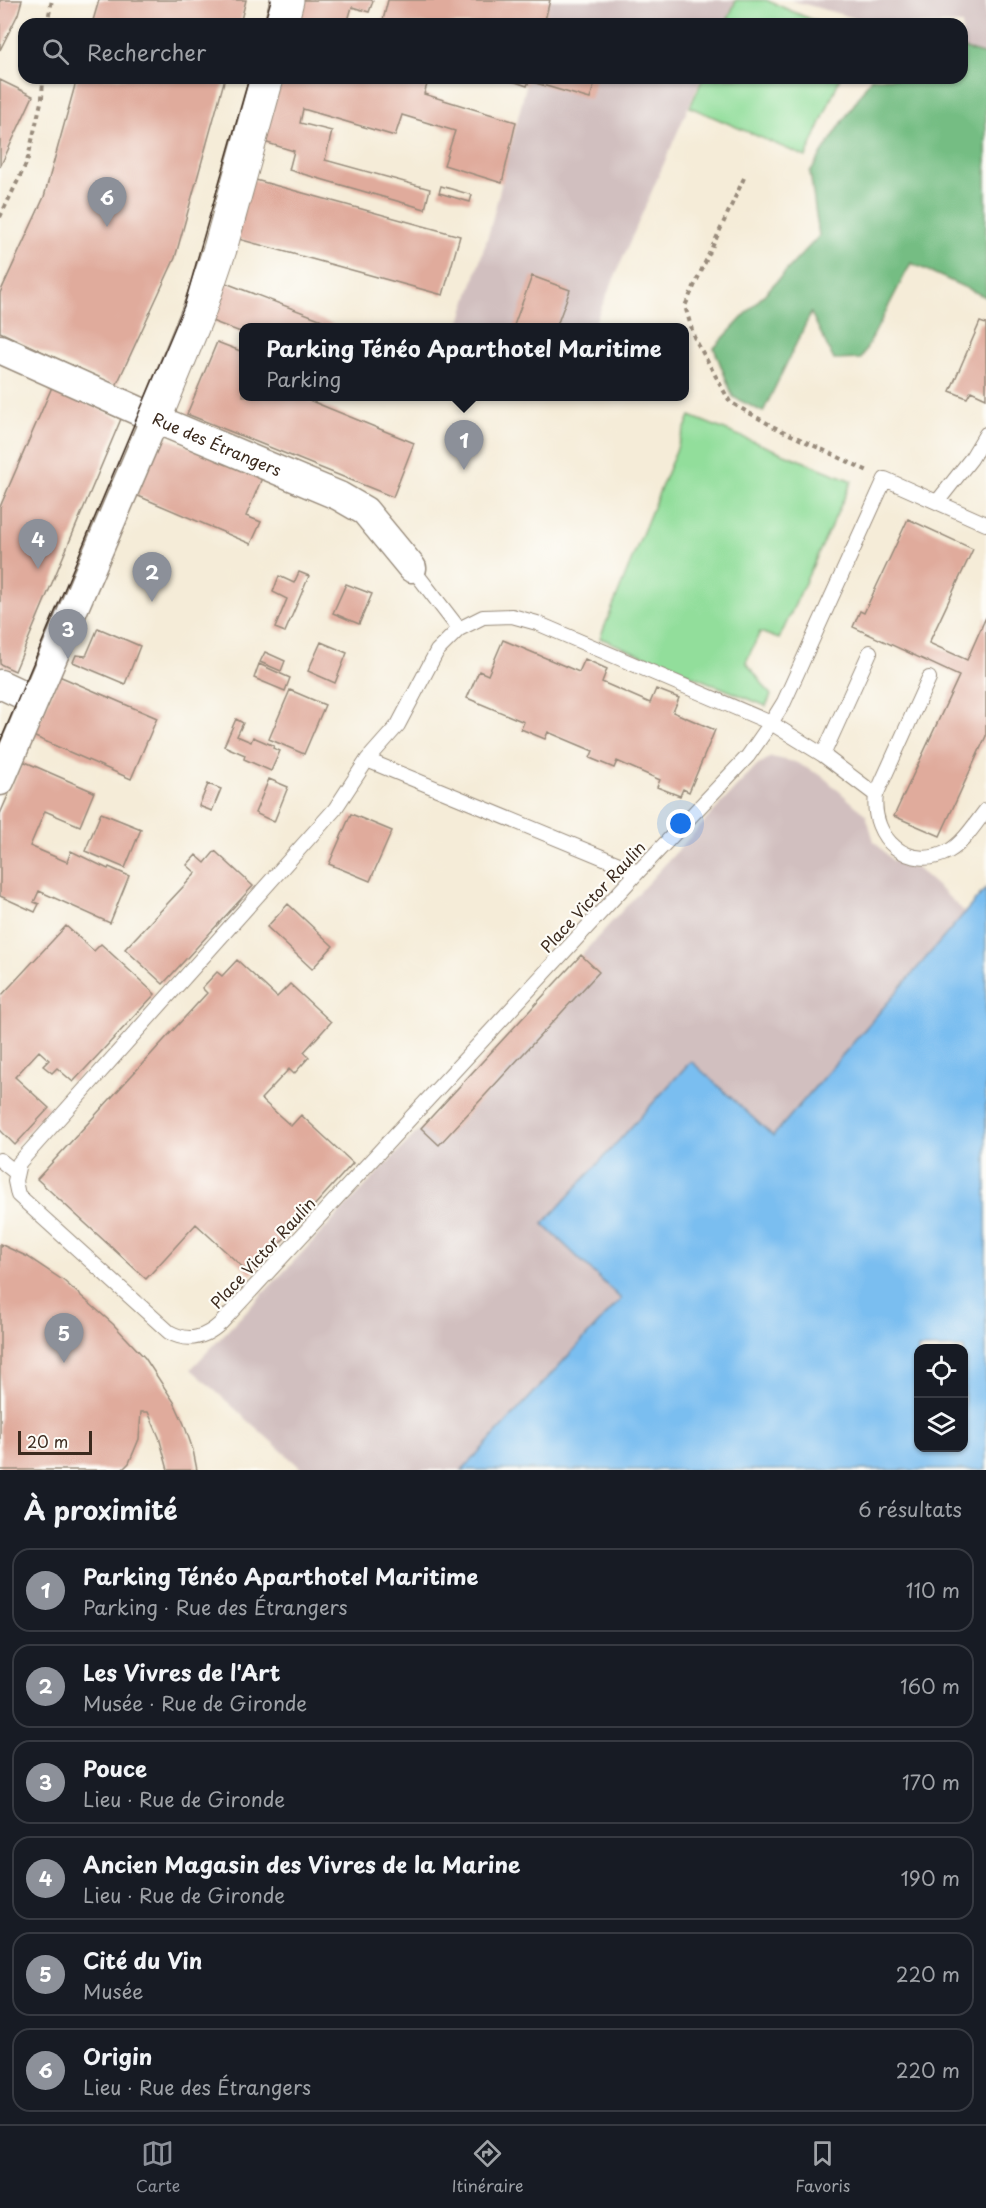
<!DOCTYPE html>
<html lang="fr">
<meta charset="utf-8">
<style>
body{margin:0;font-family:"Playpen Sans",sans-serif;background:#242831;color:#f1f3f6}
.controls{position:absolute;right:18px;bottom:18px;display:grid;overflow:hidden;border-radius:12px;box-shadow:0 2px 4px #0004}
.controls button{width:54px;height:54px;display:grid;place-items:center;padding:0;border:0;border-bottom:2px solid #363941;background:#171b24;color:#f1f3f6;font:30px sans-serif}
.scale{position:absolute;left:18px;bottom:15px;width:74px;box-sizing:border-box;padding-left:6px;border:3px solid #3b2a1e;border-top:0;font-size:16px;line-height:21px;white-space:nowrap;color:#3b2a1e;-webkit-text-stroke:4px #fdfcf7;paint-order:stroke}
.you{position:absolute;left:681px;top:824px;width:21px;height:21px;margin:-15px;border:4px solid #fff;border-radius:50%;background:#1a73e8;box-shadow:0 0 0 9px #1a73e833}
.badge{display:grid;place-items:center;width:39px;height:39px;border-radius:50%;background:#8c9099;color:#fff;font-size:20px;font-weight:700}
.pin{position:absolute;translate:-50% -50px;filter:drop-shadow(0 2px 3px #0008)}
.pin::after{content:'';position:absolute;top:32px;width:21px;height:18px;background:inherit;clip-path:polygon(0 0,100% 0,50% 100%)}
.popup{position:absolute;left:239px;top:323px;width:450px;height:78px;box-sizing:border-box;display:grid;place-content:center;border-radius:12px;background:#171b24;filter:drop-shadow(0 2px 4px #0005);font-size:20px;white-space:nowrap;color:#9ea1a6}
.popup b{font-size:22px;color:#f1f3f6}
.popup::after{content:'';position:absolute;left:50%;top:100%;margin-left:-12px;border:12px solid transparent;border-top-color:#171b24}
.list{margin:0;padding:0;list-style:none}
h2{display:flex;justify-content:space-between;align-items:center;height:78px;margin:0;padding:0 24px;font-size:26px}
h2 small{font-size:20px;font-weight:400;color:#9ea1a6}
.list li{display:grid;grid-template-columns:39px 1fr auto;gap:18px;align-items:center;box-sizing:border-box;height:84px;margin:0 12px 12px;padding:0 12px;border:2px solid #363941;border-radius:18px}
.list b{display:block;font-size:22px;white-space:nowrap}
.list p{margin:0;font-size:20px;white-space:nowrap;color:#9ea1a6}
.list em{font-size:20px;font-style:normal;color:#9ea1a6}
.icon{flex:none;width:33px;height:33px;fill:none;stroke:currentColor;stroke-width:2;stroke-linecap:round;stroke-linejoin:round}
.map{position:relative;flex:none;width:986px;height:1470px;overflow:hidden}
.search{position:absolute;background:#171b24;box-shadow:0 2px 4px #0004;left:18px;right:18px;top:18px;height:66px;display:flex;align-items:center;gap:15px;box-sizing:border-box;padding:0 21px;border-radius:18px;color:#9ea1a6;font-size:22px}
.sheet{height:654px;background:#171b24}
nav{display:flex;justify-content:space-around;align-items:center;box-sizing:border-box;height:84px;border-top:2px solid #363941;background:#171b24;font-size:16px;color:#9ea1a6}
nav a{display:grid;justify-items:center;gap:3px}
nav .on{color:#8c9099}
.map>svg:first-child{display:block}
</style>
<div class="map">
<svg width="986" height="1470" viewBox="0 0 986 1470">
<rect width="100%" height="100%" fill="#fdfcf7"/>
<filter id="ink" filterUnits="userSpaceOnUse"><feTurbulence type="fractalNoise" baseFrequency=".0167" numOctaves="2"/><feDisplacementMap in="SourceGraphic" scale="12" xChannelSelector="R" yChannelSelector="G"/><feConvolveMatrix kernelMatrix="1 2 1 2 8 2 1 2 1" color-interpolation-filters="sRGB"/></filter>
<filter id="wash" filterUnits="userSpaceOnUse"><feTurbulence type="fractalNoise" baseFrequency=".008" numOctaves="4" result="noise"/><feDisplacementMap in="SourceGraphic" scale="24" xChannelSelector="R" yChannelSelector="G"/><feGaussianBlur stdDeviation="1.35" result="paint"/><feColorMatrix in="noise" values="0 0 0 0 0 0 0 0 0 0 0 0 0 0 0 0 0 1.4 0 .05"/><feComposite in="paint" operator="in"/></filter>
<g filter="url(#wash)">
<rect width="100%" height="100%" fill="#f5ecd8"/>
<!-- industrial -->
<path fill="#d1bfbf" d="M549,0H735L725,24H543Z
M790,0H986V55L962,48V24H876Z
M528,78H701L593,327L458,328L489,233Z
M771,757L795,762L822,776L866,815L874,841L892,860L918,869L965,912L773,1136L543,1223L621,1298L462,1470H303L191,1369L421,1128L440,1144L599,972L581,955L756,766Z"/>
<!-- green -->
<path fill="#92de9b" stroke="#66845c" stroke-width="1.5" d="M736,0H766L822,24H726Z
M703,78H840L806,157L690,107Z
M690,416L852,481L779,639L760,632L746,662L771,695L766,706L600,638Z"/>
<!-- forest -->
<path fill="#75bd83" stroke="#587450" stroke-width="1.5" d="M962,48L986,55V297L911,263L861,359L834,360L811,313L763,412L733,397L714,348L819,236L810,172L871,78H962Z"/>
<!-- water -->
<path fill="#7abef0" stroke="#5a7487" stroke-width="1.5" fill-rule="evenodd" d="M986,888V1470H462L621,1299L543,1224L691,1061L773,1136ZM918,1348H964V1448H918Z"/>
<g id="blocks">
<!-- building -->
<path fill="#e0ab9c" d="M0,0H22L18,14L0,50Z
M99,0H246L240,24H92Z
M301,0H371L373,1L369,12L352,7L347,24H295Z
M388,0H550L544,24H382Z
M77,78H225L175,258L116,386L0,332V293L44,197Z
M281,78H429L424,94L516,122L502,183L444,165L455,131L402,115L395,136L303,109L300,123L332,131L325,160L430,189L425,209L289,170L294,151L264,142Z
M504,78H596L590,99L529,81L527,86Z
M0,80L33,96L0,167Z
M252,179L460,236L443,295L235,238Z
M441,186L472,195L470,202L439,193Z
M532,276L570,290L556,328H513Z
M223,282L343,328H243V333L209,320Z
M980,322L986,324V398L971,391L967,398L950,391Z
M217,342L243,352V396H299L414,443L393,497L187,414Z
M52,387L121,419L15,671L0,664V507Z
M161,435L262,478L246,516L261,522L251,544L136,495Z
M908,519L973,549L929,643L967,660L986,617V736L940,836L894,816L959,676L853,627L860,611L864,613Z
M299,572L309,576L285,632L275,628L287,599L273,592L279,576L294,583Z
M346,584L372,594L359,624L333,613Z
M98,628L140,646L125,684L73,662L76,655L86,656Z
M503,640L579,672L585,659L607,669L602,682L650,703L656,689L679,698L673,712L715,730L689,792L683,789L680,796L657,787L660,780L617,761L614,768L590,758L593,751L548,732L545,739L521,729L524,722L467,698L479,671L488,675Z
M321,642L347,653L335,683L308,671Z
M265,652L285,661L281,671L260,662Z
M259,664L290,678L285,691L254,678Z
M59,676L157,718L131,779L33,736Z
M290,690L325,705L304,754L269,739Z
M236,719L243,723L237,736L251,742L253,737L274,746L273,748L280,751L271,771L244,759L245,755L224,746Z
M23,761L94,792L80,826L45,811L30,846L67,862L71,851L108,869L109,867L129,876L110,923L39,891L34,902L39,904L35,912L0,896V814Z
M269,779L288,787L274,822L255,813Z
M208,784L221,789L212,811L199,806Z
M101,813L141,829L125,868L85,851Z
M351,814L392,831L370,881L329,864Z
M215,851L253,886L163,984L125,949L196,873L187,865L196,855L205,863Z
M288,904L333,946L312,969L267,927Z
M66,926L94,951L101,944L155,994L73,1082L57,1068L52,1073L43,1066L49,1060L39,1051L15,1077L49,1108L15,1145L0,1130V997Z
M581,955L599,972L439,1145L421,1128Z
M237,960L277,997L290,984L331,1022L304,1052L309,1057L294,1074L289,1069L261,1099L291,1126L301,1115L353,1163L251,1275L196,1224L146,1279L37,1179L207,993L202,988L217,972L222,976Z
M0,1244L28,1257L64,1281L113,1324L145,1358L174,1402L184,1424L193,1450L197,1470H168L159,1437L148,1412H141L139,1439L129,1463L122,1470H0Z"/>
</g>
</g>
<g filter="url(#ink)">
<use href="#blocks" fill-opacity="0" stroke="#988b7b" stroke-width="1.5"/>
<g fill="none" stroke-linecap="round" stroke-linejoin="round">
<defs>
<path id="service" d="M937,502L971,459L986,434
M986,524L885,479L784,702L771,723L823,755L876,795C870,838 909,873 949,851C964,842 975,824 986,810
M412,568L459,629
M512,616L537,623L771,723L748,756L638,872L221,1323C205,1338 189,1343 169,1332L18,1195L15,1181L19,1163L335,809L367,760L398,725L437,651L459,629L483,617Z
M823,755L870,652
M367,760L638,872
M876,795L929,678
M0,1160L15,1172"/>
<g id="minor">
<path id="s1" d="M0,349L170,425L339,496L365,511L412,568"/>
<path d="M0,684L34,700"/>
<path d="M0,781L155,418"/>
</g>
<path id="tertiary" d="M281,24L287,0
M155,418L200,308L220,249L267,78"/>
</defs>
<!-- service casing -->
<use href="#service" stroke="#988b7b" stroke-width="16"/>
<!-- minor casing -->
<use href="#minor" stroke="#988b7b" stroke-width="31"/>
<!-- tertiary casing -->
<use href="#tertiary" stroke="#988b7b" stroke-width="35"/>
<!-- path -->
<path stroke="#988b7b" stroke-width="4" stroke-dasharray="4.5 4.5" stroke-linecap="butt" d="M47,24L52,0
M744,178L685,306L694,337L730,402L772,426L868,471
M0,217L27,162L42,98L43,78"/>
<!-- service -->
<use href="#service" stroke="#fff" stroke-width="14"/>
<!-- minor -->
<use href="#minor" stroke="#fff" stroke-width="28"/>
<!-- tertiary -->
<use href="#tertiary" stroke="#fff" stroke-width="33"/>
<!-- tram -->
<path stroke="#3b2a1e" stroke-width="1.5" d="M264,24L271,0
M0,742L184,306L249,78"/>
</g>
</g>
<g text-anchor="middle" stroke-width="4.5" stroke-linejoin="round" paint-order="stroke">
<!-- street labels -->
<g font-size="16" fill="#3b2a1e" stroke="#fdfcf7">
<text dy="6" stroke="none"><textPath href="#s1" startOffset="237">Rue des Étrangers</textPath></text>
<text transform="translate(593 897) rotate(-47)" y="6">Place Victor Raulin</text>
<text transform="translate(263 1253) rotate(-47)" y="6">Place Victor Raulin</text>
</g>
</g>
</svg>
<div class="controls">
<button><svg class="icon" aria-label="locate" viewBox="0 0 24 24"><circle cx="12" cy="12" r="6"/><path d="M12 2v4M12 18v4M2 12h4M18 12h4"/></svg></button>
<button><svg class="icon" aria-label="layers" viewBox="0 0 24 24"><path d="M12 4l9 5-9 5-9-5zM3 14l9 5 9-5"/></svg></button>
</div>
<div class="scale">20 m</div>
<div class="you"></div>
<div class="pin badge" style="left:464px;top:470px">1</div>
<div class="popup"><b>Parking Ténéo Aparthotel Maritime</b>Parking</div>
<div class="pin badge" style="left:152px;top:602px">2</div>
<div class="pin badge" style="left:68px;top:659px">3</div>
<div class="pin badge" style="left:38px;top:569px">4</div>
<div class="pin badge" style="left:64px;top:1363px">5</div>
<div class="pin badge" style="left:107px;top:227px">6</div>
<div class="search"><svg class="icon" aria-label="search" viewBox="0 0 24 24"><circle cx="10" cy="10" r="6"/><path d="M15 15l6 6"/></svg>Rechercher</div>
</div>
<section class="sheet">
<h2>À proximité<small>6 résultats</small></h2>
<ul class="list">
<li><span class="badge">1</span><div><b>Parking Ténéo Aparthotel Maritime</b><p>Parking · Rue des Étrangers</p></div><em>110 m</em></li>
<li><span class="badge">2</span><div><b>Les Vivres de l'Art</b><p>Musée · Rue de Gironde</p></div><em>160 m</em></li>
<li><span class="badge">3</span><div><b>Pouce</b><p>Lieu · Rue de Gironde</p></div><em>170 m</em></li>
<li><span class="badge">4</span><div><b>Ancien Magasin des Vivres de la Marine</b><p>Lieu · Rue de Gironde</p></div><em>190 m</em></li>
<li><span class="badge">5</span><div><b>Cité du Vin</b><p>Musée</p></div><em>220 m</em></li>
<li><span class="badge">6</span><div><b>Origin</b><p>Lieu · Rue des Étrangers</p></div><em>220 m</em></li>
</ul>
</section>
<nav>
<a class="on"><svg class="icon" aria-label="map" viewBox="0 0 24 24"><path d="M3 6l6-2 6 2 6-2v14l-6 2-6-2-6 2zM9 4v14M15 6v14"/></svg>Carte</a>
<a><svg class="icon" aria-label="directions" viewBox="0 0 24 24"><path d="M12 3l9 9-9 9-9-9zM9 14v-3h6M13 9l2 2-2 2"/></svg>Itinéraire</a>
<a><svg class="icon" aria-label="saved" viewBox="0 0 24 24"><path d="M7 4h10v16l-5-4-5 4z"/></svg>Favoris</a>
</nav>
